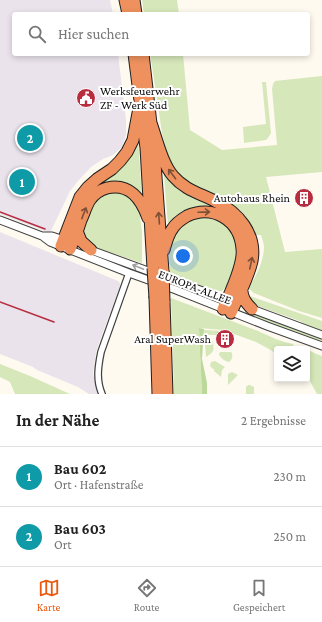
<!DOCTYPE html>
<html lang="de">
<meta charset="utf-8">
<style>
body{margin:0;font-family:"Crimson Pro",serif;background:#f2f2f2;color:#222}
.controls{position:absolute;right:12px;bottom:12px;display:grid;overflow:hidden;border-radius:4px;box-shadow:0 2px 6px #0003}
.controls button{width:36px;height:36px;display:grid;place-items:center;padding:0;border:0;border-bottom:1px solid #e0e0e0;background:#fff;color:#222;font:20px sans-serif}
.you{position:absolute;left:183px;top:256px;width:14px;height:14px;margin:-10px;border:3px solid #fff;border-radius:50%;background:#1a73e8;box-shadow:0 0 0 6px #1a73e833}
.badge{display:grid;place-items:center;width:26px;height:26px;border-radius:50%;background:#ea580c;color:#fff;font-size:13px;font-weight:700}
.pin{position:absolute;translate:-50% -50%;border:2px solid #fff;box-shadow:0 1px 4px #0006}
.list{margin:0;padding:0;list-style:none}
h2{display:flex;justify-content:space-between;align-items:center;height:52px;margin:0;padding:0 16px;font-size:17px}
h2 small{font-size:13px;font-weight:400;color:#767676}
.list li{display:grid;grid-template-columns:26px 1fr auto;gap:12px;align-items:center;box-sizing:border-box;height:60px;padding:0 16px;border-top:1px solid #e0e0e0}
.list b{display:block;font-size:15px;white-space:nowrap}
.list p{margin:0;font-size:13px;white-space:nowrap;color:#767676}
.list em{font-size:13px;font-style:normal;color:#767676}
.icon{flex:none;width:22px;height:22px;fill:none;stroke:currentColor;stroke-width:2;stroke-linecap:round;stroke-linejoin:round}
.map{position:relative;flex:none;width:322px;height:394px;overflow:hidden}
.search{position:absolute;background:#fff;box-shadow:0 2px 6px #0003;left:12px;right:12px;top:12px;height:44px;display:flex;align-items:center;gap:10px;box-sizing:border-box;padding:0 14px;border-radius:4px;color:#767676;font-size:15px}
.sheet{height:172px;background:#fff}
nav{display:flex;justify-content:space-around;align-items:center;box-sizing:border-box;height:56px;border-top:1px solid #e0e0e0;background:#fff;font-size:11px;color:#767676}
nav a{display:grid;justify-items:center;gap:2px}
nav .on{color:#ea580c}
.map>svg:first-child{display:block}
</style>
<div class="map">
<svg width="322" height="394" viewBox="0 0 322 394">
<rect width="100%" height="100%" fill="#fefaef"/>
<!-- industrial -->
<path fill="#eae3ec" d="M0,0H110L113,14H14V54H118L126,120V135L122,147L113,155L103,159L91,167L78,181L70,191L50,233L0,214Z
M0,232L118,281L120,283V287L104,329L96,352L93,373L98,394H89L78,387L37,370L33,367L0,354Z"/>
<!-- green -->
<path fill="#d6e7ba" d="M142,0H177L179,14H144Z
M150,54H183L190,130L222,150L277,145L272,89L273,84L275,81L322,76V172L266,177L285,252L322,249V318L299,311L254,293L248,288C256,277 264,261 264,247C264,243 262,239 261,235H257C250,228 249,217 240,210C223,195 198,193 182,177C163,159 162,130 158,106C155,88 153,71 150,54Z
M262,82H266L271,133L268,138L266,140L244,143L243,127L266,124Z
M138,138L142,199L135,191L96,188L97,183Z
M163,165L211,205C197,207 173,211 168,225Z
M126,192L139,209L142,232V263L88,245L80,229L88,209L101,193Z
M212,215L229,226L238,248L236,262L226,287L222,291H215L209,290L170,275L169,253L170,243L173,235L187,220Z
M247,295L322,321V331H319L308,326L300,321L252,304Z
M171,298L258,331C269,336 281,342 293,344L294,349H277V354L269,349L256,342L223,330L199,328L202,394H174Z
M245,311L322,339V343L244,314Z
M204,330L223,331L229,336L221,337L220,335H208V341H213C214,351 214,352 206,357Z
M300,346C309,349 314,354 322,356V394H317L307,376V349H300Z
M220,352H231L232,353C233,356 232,360 229,362C226,362 220,358 219,354Z
M215,361L225,367L222,370L221,377L214,371V369H213L210,366L211,362Z
M0,364L30,376L70,394H15L10,382L0,377Z
M232,372L238,375L228,385V374Z
M248,385H250L254,387V394H246V387Z"/>
<!-- forest -->
<path fill="#bcd89a" d="M199,328L204,329L202,359L207,383V394H202Z"/>
<g fill="none" stroke-linecap="round" stroke-linejoin="round">
<defs>
<path id="minor" d="M102,394C96,380 98,367 101,352L129,273"/>
<path id="tertiary" d="M0,220L42,236L50,242L129,273L176,290L267,326L322,346
M42,236H52L67,241
M88,249L230,301
M249,308L322,335"/>
<path id="motorway" d="M125,0L128,14
M134,0L136,14
M134,54L146,148L153,268
M143,54L154,150L163,271
M151,123C157,140 162,163 173,176C185,190 199,193 215,201C238,212 257,234 252,261C248,279 238,296 231,313
M77,231L81,241L91,250
M61,246L80,197L88,187L97,179L112,169L120,161L127,152L133,140L138,113
M70,249C74,240 78,230 81,220C84,214 86,206 90,200C94,194 100,190 107,188C130,183 141,199 148,218
M164,250C166,243 168,234 173,228C176,223 182,219 187,216C213,204 240,220 242,249C244,264 230,294 223,309
M242,287C241,297 246,303 252,309
M155,298L158,394
M164,301L167,394"/>
</defs>
<!-- minor casing -->
<use href="#minor" stroke="#414141" stroke-width="8"/>
<!-- tertiary casing -->
<use href="#tertiary" stroke="#414141" stroke-width="9"/>
<!-- motorway casing -->
<use href="#motorway" stroke="#1f1f1f" stroke-width="13"/>
<!-- minor -->
<use href="#minor" stroke="#fff" stroke-width="5.5"/>
<!-- tertiary -->
<use href="#tertiary" stroke="#fff" stroke-width="7"/>
<!-- motorway -->
<use href="#motorway" stroke="#ee915e" stroke-width="11"/>
<!-- rail -->
<path stroke="#b82c40" stroke-width="1.5" d="M0,212L45,229
M0,302L54,322"/>
<defs>
<path id="motorway-bridge" d="M153,268L155,298
M163,271L164,301"/>
</defs>
<!-- motorway-bridge casing -->
<use href="#motorway-bridge" stroke="#1f1f1f" stroke-width="13" stroke-linecap="butt"/>
<!-- motorway-bridge -->
<use href="#motorway-bridge" stroke="#ee915e" stroke-width="11"/>
</g>
<!-- one-way arrows -->
<defs><path id="oneway-shaft" d="M-6 0H5M1.5-3L5.5 0L1.5 3" fill="none" stroke-width="1.6" stroke-linecap="round" stroke-linejoin="round"/></defs>
<g stroke="#7e5036">
<use href="#oneway-shaft" transform="translate(172 174) rotate(-127)"/>
<use href="#oneway-shaft" transform="translate(204 212) rotate(-2)"/>
<use href="#oneway-shaft" transform="translate(84 213) rotate(-69)"/>
<use href="#oneway-shaft" transform="translate(159 218) rotate(-94)"/>
<use href="#oneway-shaft" transform="translate(251 263) rotate(-78)"/>
</g>
<use stroke="#9f9f9f" href="#oneway-shaft" transform="translate(138 267) rotate(-158)"/>
<!-- icons -->
<defs>
<symbol id="civic-disc" viewBox="-11 -11 22 22"><circle r="9.5" fill="#b82c40" stroke="#fff"/><path d="M-.6-6.5H3V-4.5H.6V-3L4-1V1h2V6H-6V1h2V-1L-.6-3ZM-1.2 2.5V6h2.4V2.5Z" fill="#fff"/></symbol>
<symbol id="building-disc" viewBox="-11 -11 22 22"><circle r="9.5" fill="#b82c40" stroke="#fff"/><path d="M-4-6H4V6H1V3H-1V6H-4ZM-2.5-4.3h1.7v1.8h-1.7ZM.8-4.3h1.7v1.8H.8ZM-2.5-1h1.7V.8h-1.7ZM.8-1h1.7V.8H.8Z" fill="#fff"/></symbol>
</defs>
<g fill-rule="evenodd">
<use href="#civic-disc" x="75" y="87" width="22" height="22"/>
<use href="#building-disc" x="293" y="187" width="22" height="22"/>
<use href="#building-disc" x="214" y="328" width="22" height="22"/>
</g>
<g text-anchor="middle" stroke-width="4" stroke-linejoin="round" paint-order="stroke">
<!-- poi labels -->
<g font-size="12" fill="#0e0e0e" stroke="#fff" text-anchor="end">
<text x="100" y="95" text-anchor="start">Werksfeuerwehr<tspan x="100" dy="14">ZF - Werk Süd</tspan></text>
<text x="290" y="202">Autohaus Rhein</text>
<text x="211" y="343">Aral SuperWash</text>
</g>
<!-- street labels -->
<g font-size="12" fill="#0e0e0e" stroke="#fff">
<text transform="translate(195 287) rotate(21)" y="4">EUROPA-ALLEE</text>
</g>
</g>
</svg>
<div class="controls">
<button><svg class="icon" aria-label="layers" viewBox="0 0 24 24"><path d="M12 4l9 5-9 5-9-5zM3 14l9 5 9-5"/></svg></button>
</div>
<div class="you"></div>
<div class="pin badge" style="left:22px;top:182px;background:#0f9aa8">1</div>
<div class="pin badge" style="left:30px;top:138px;background:#0f9aa8">2</div>
<div class="search"><svg class="icon" aria-label="search" viewBox="0 0 24 24"><circle cx="10" cy="10" r="6"/><path d="M15 15l6 6"/></svg>Hier suchen</div>
</div>
<section class="sheet">
<h2>In der Nähe<small>2 Ergebnisse</small></h2>
<ul class="list">
<li><span class="badge" style="background:#0f9aa8">1</span><div><b>Bau 602</b><p>Ort · Hafenstraße</p></div><em>230 m</em></li>
<li><span class="badge" style="background:#0f9aa8">2</span><div><b>Bau 603</b><p>Ort</p></div><em>250 m</em></li>
</ul>
</section>
<nav>
<a class="on"><svg class="icon" aria-label="map" viewBox="0 0 24 24"><path d="M3 6l6-2 6 2 6-2v14l-6 2-6-2-6 2zM9 4v14M15 6v14"/></svg>Karte</a>
<a><svg class="icon" aria-label="directions" viewBox="0 0 24 24"><path d="M12 3l9 9-9 9-9-9zM9 14v-3h6M13 9l2 2-2 2"/></svg>Route</a>
<a><svg class="icon" aria-label="saved" viewBox="0 0 24 24"><path d="M7 4h10v16l-5-4-5 4z"/></svg>Gespeichert</a>
</nav>
